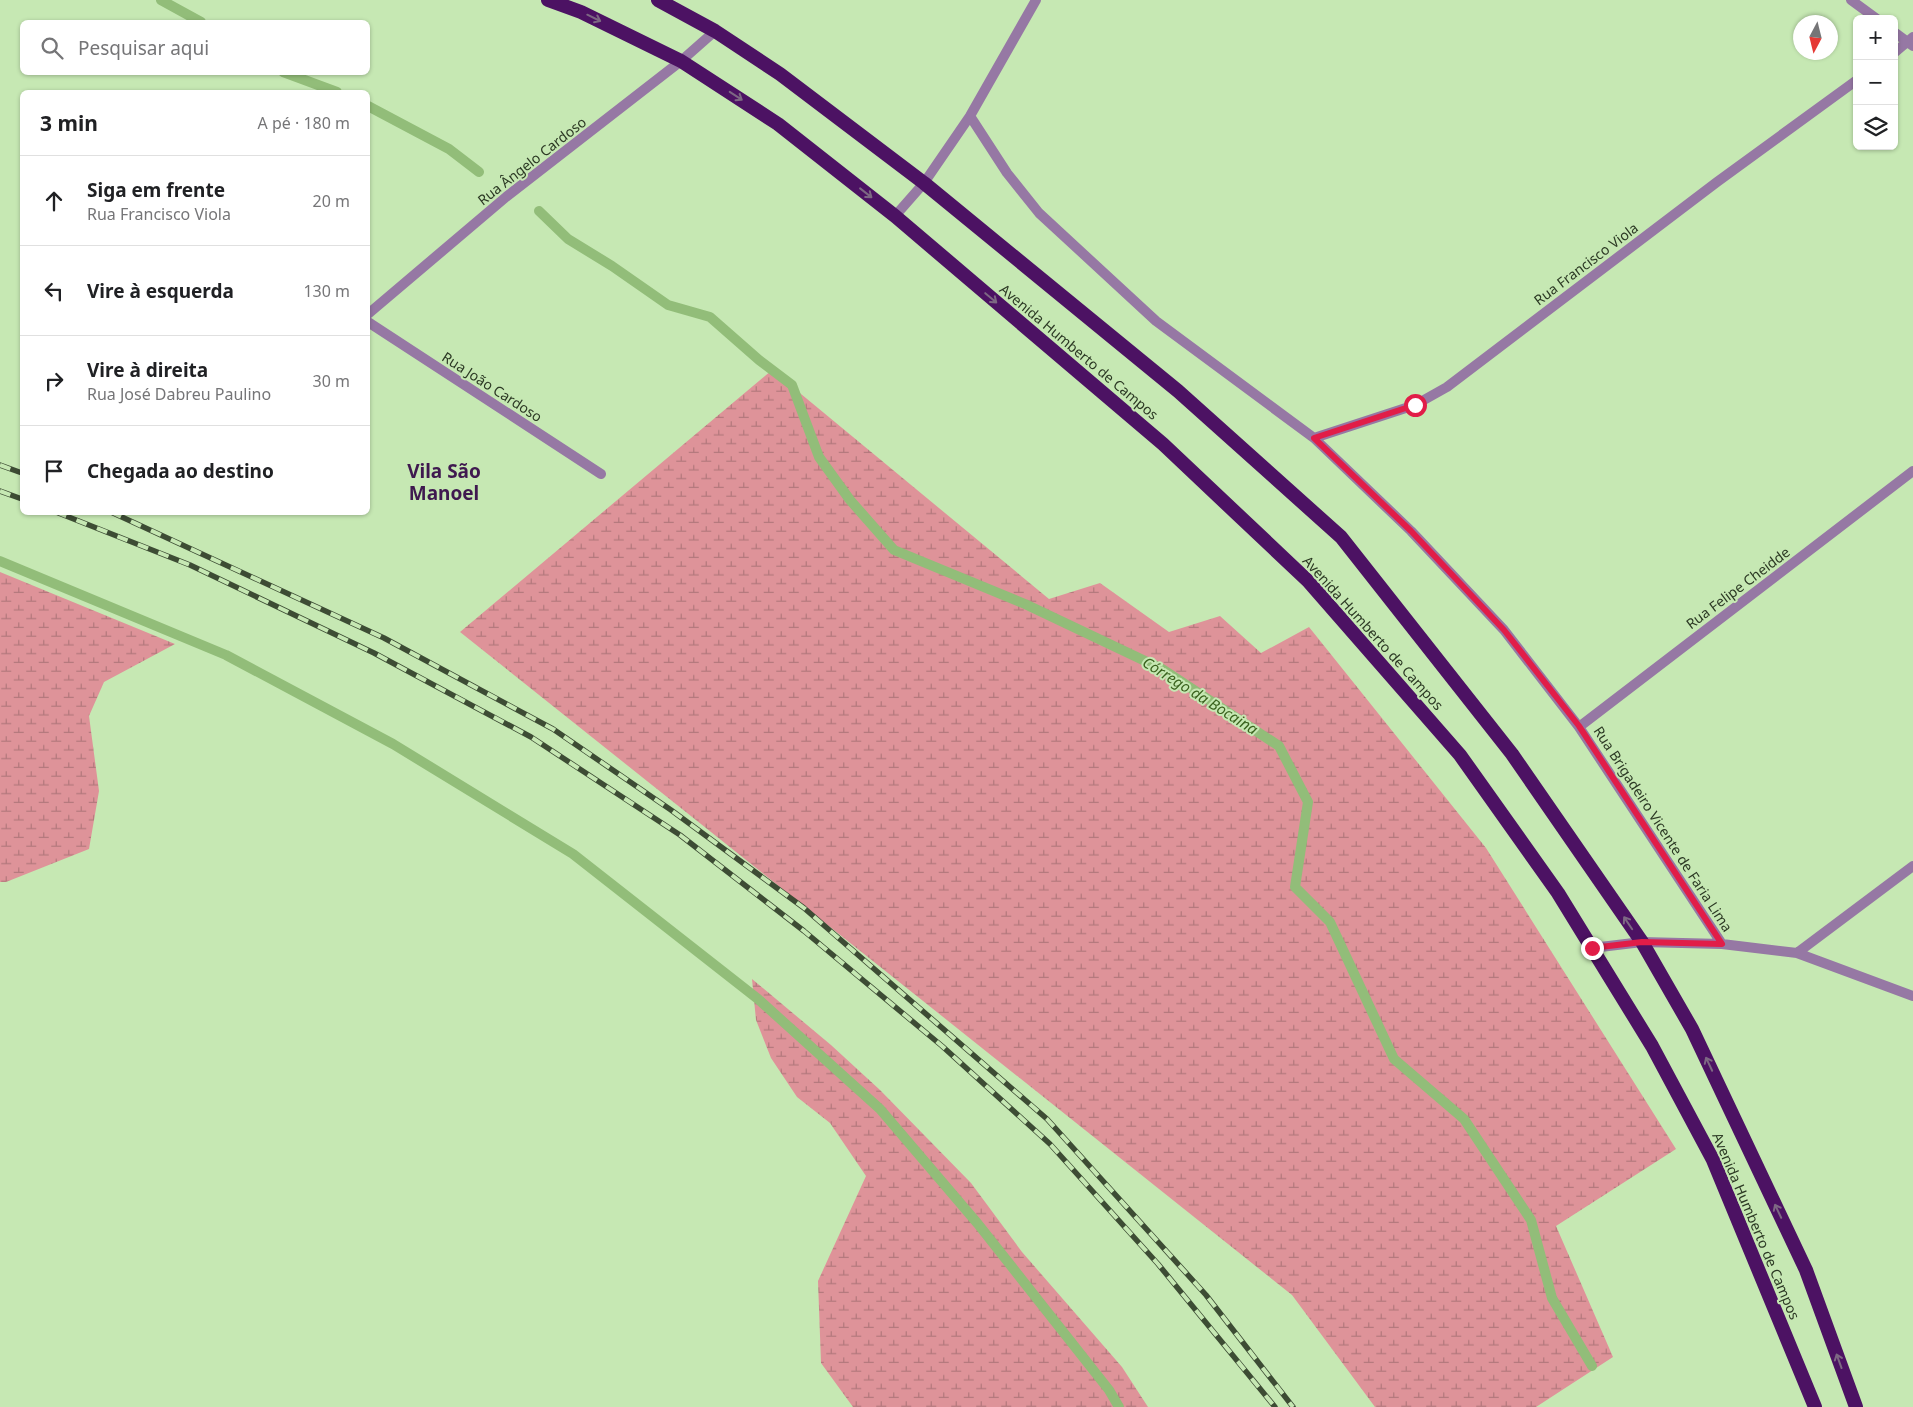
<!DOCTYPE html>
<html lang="pt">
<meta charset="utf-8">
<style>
body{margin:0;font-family:"Noto Sans",sans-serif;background:#f2f2f2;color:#202124}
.controls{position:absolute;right:15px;top:15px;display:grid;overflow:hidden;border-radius:8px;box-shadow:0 1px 4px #0004}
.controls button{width:45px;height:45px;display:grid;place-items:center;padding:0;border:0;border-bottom:1px solid #e0e0e0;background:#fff;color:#202124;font:25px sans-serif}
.compass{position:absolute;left:1793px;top:15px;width:45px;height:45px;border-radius:50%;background:#fff;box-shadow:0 1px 4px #0004;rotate:187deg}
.stop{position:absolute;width:15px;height:15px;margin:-11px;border:4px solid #e11d48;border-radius:50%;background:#fff}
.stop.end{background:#e11d48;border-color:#fff;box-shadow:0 1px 5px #0008}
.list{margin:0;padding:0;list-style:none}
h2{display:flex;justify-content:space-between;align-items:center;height:65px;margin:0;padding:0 20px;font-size:21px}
h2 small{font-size:16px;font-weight:400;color:#757577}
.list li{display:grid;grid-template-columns:32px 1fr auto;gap:15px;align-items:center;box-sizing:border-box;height:90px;padding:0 20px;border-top:1px solid #e0e0e0}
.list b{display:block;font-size:19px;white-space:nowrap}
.list p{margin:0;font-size:16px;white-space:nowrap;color:#757577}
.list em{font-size:16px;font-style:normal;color:#757577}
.icon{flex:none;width:28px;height:28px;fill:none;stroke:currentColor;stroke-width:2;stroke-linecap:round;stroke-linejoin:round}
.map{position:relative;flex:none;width:1913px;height:1407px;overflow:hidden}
.search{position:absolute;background:#fff;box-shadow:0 1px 4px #0004;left:20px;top:20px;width:350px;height:55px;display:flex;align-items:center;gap:12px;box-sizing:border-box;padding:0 18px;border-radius:8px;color:#757577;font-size:19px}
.panel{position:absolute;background:#fff;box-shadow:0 1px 4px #0004;left:20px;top:90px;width:350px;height:425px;border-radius:8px}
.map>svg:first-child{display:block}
</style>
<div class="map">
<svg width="1913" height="1407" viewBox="0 0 1913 1407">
<defs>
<pattern id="wetland-marsh" width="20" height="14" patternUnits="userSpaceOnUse" patternTransform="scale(1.25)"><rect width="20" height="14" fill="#de9399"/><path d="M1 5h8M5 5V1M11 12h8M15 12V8" fill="none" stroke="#b4797d"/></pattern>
</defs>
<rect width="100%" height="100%" fill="#c6e8b3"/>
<!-- wetland -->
<path fill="url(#wetland-marsh)" d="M772,370L1049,599L1100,583L1169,632L1220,616L1261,653L1309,627L1486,848L1676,1149L1556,1226L1613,1357L1536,1407H1375L1292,1295L460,632Z
M0,572L175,644L104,682L89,716L99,791L89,849L6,882H0Z
M752,979L831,1045L880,1090L971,1183L1022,1252L1122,1367L1148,1407H853L821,1363L818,1281L866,1176L830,1123L797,1097L771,1058L756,1020Z"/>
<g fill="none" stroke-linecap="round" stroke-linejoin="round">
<!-- stream -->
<path stroke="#92bd79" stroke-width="10" d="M161,0L201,22
M283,72L337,92
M368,106L449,149L479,172
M539,211L568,239L612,266L668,305L710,317L759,360L792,385L819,457L850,500L894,550L1025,604L1162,669L1279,746L1308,802L1295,887L1330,922L1394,1059L1464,1119L1531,1220L1552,1298L1592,1366
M0,561L226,655L393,744L573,854L758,999L880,1109L978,1224L1109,1390L1119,1407"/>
<!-- minor -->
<path stroke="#9678a4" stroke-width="10" d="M1851,0L1877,19
M1894,32L1913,46
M1894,53L1913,37
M970,116L1007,173L1039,213L1156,321L1314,438L1411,531L1504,630L1579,727L1722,944
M895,216L924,183L970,116L1036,0
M368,314L506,197L681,61L715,31
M368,322L601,474
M1314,438L1415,405L1447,387L1717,182L1857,80
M1579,727L1913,471
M1592,948L1642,942L1722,944L1797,953L1913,866
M1797,953L1913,996"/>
<!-- trunk -->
<path stroke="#4c1263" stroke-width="14" d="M548,0L581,12L681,61L778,124L895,216L1163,444L1308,581L1460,755L1558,893L1652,1046L1713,1160L1815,1407
M658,0L715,31L780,74L924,183L1178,391L1341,537L1512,754L1642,942L1692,1029L1806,1270L1856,1407"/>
<defs>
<path id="rail" d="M0,465L22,473
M0,491L22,499
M56,512L190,565L374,653L531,737L680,835L804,931L942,1046L1050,1144L1158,1264L1275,1407
M111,512L384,638L553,729L671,810L804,908L1047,1119L1206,1295L1293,1407"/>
</defs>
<!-- rail casing -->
<use href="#rail" stroke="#3d4c34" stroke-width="5.5"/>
<!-- rail -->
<use href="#rail" stroke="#c6e8b3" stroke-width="4" stroke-dasharray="11" stroke-linecap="butt"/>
</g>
<!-- one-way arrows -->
<defs><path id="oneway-shaft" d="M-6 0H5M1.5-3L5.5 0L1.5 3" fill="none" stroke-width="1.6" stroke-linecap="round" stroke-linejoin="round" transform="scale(1.25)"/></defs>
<g stroke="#7d6883">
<use href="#oneway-shaft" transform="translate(594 18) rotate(26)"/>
<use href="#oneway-shaft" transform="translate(736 96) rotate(33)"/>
<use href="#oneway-shaft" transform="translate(866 193) rotate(38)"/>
<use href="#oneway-shaft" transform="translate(991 298) rotate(40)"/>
<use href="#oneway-shaft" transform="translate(1628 923) rotate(-124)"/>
<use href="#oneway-shaft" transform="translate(1709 1064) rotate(-115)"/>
<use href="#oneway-shaft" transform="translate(1778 1211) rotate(-115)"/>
<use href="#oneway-shaft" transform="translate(1839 1361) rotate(-110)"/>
</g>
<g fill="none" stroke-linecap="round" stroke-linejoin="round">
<!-- route -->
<path stroke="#e11d48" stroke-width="6" d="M1415,405L1314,438L1411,531L1504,630L1579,726L1722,944L1642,942L1592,948"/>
</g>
<g text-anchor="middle" stroke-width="4" stroke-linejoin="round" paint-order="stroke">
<!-- street labels -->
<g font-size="14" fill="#2c3924" stroke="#c6e8b3">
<text transform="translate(532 161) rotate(-38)" y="5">Rua Ângelo Cardoso</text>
<text transform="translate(1586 264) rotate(-37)" y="5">Rua Francisco Viola</text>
<text transform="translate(1079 352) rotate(40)" y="5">Avenida Humberto de Campos</text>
<text transform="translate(492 387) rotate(33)" y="5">Rua João Cardoso</text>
<text transform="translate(1738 588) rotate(-37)" y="5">Rua Felipe Cheidde</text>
<text transform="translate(1373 633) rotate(48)" y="5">Avenida Humberto de Campos</text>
<text transform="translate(1663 829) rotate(57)" y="5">Rua Brigadeiro Vicente de Faria Lima</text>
<text transform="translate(1756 1226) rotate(67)" y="5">Avenida Humberto de Campos</text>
</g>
<!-- water labels -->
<g font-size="15" font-style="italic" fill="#3a621e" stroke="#c6e8b3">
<text transform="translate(1200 696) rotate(32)" y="5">Córrego da Bocaina</text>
</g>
<!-- district labels -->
<g font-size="19" font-weight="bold" fill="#3f194f" stroke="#c6e8b3">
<text x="444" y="478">Vila São<tspan x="444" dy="22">Manoel</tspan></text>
</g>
</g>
</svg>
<div class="controls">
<button>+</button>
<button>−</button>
<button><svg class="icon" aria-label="layers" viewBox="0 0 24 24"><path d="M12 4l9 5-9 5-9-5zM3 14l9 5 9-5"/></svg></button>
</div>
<svg class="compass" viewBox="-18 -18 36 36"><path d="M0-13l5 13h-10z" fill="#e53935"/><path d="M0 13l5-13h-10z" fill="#757577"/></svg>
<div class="stop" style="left:1415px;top:405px"></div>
<div class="stop end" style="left:1592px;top:948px"></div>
<div class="search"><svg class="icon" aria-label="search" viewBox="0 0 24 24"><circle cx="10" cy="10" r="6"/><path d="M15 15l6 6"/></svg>Pesquisar aqui</div>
<section class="panel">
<h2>3 min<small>A pé · 180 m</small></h2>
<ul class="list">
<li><svg class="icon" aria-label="ahead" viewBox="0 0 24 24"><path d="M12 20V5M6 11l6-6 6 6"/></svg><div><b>Siga em frente</b><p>Rua Francisco Viola</p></div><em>20 m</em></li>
<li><svg class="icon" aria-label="left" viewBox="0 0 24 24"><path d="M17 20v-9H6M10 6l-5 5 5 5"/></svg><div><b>Vire à esquerda</b></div><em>130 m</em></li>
<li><svg class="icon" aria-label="right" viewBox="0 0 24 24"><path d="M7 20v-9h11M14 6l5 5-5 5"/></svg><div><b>Vire à direita</b><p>Rua José Dabreu Paulino</p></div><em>30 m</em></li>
<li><svg class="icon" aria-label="arrive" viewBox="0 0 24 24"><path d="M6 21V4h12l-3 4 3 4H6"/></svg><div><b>Chegada ao destino</b></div></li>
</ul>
</section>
</div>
